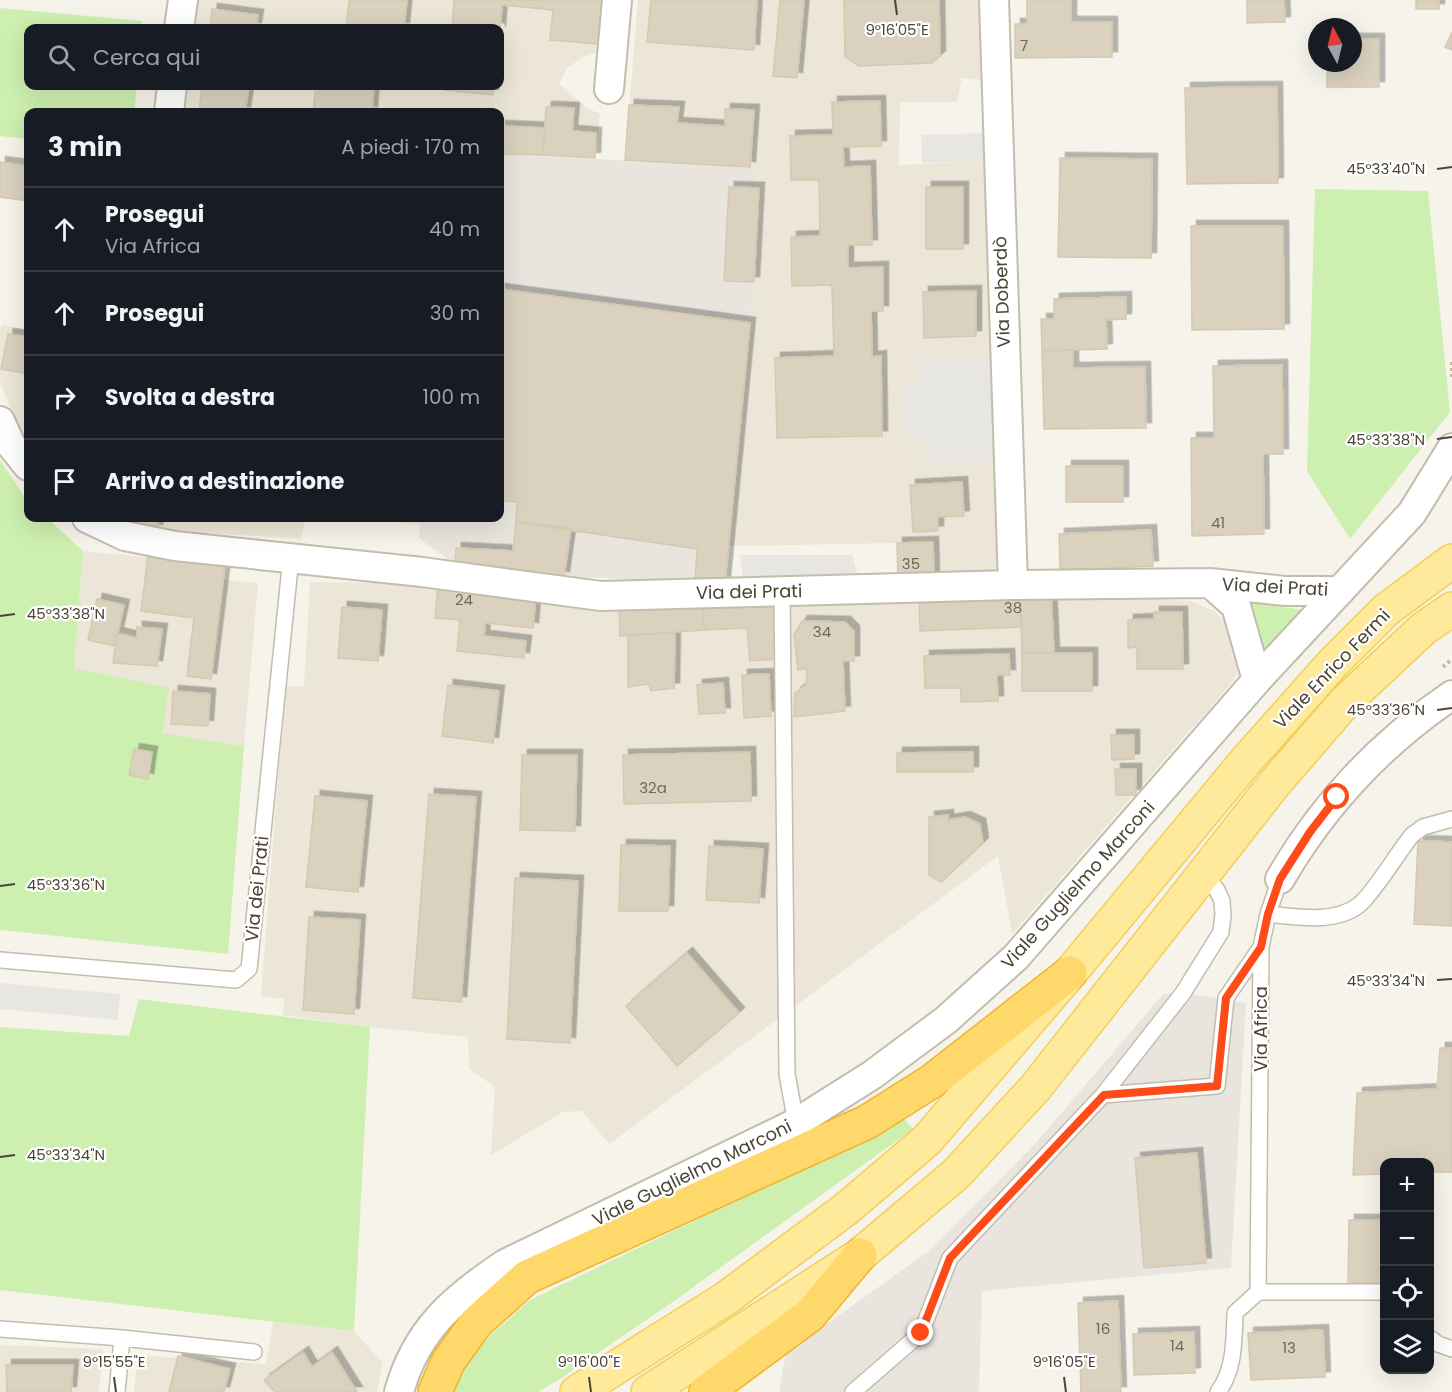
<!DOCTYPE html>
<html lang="it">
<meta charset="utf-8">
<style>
body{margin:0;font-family:Poppins,sans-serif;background:#20242c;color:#f1f3f6}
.controls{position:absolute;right:18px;bottom:18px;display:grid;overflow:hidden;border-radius:12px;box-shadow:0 6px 24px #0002}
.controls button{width:54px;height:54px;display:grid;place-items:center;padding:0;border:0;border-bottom:2px solid #363941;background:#171b24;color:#f1f3f6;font:30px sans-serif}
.compass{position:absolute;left:1308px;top:18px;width:54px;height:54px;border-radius:50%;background:#171b24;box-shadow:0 6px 24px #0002;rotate:353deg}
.stop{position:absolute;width:18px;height:18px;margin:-14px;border:4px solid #ff4b18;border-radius:50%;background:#fff}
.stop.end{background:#ff4b18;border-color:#fff;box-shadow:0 2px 6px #0008}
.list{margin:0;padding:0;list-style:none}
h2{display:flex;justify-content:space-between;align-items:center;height:78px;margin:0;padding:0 24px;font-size:26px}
h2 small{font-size:20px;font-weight:400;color:#9ea1a6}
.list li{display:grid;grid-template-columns:39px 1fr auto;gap:18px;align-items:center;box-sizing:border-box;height:84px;padding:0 24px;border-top:2px solid #363941}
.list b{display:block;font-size:22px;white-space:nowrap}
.list p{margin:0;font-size:20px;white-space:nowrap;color:#9ea1a6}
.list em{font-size:20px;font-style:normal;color:#9ea1a6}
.icon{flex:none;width:33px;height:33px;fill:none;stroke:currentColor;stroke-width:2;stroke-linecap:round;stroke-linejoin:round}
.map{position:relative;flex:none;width:1452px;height:1392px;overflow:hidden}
.search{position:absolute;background:#171b24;box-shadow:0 6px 24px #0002;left:24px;top:24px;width:480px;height:66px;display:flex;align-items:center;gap:15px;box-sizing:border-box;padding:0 21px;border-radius:12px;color:#9ea1a6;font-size:22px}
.panel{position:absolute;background:#171b24;box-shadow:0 6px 24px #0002;left:24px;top:108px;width:480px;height:414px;border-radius:12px}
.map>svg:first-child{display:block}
</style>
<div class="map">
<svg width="1452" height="1392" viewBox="0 0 1452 1392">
<defs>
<filter id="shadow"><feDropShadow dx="5.5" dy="-5.5" stdDeviation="0" flood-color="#0004"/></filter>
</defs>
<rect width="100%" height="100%" fill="#f6f4ea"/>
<!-- residential -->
<path fill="#ebe6d7" d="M199,0H605L600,52L583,57L567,68L559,84L587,108L600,114L595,158L500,154V112H185L189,86H500V28H195Z
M638,0H980L982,80L962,78L957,102H900L899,165L986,161L995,356L920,359L921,384H903L905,438H923L999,462L997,570L985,575L898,581L897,543L728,546L754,282L759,188L625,160Z
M3,325L28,330V451L0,381V328Z
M109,518H306L301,539L157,530Z
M341,518H421V524Z
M83,551L225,565L223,580L258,583L244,746L162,733L74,668Z
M310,582L1051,593L1191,601L1214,611L1234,630L1239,659L1237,674L1228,687L1012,934L998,856L609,1144L582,1111L563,1112L491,1155L495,1087L469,1069L468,1037L370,1027L283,1015L284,999L261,996L285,686H304Z
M273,1322L354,1331L383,1363L377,1392H134L138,1355L266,1364Z
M0,1345L103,1349L99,1392H0Z"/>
<!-- industrial -->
<path fill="#e9e5de" d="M500,154L750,167L759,188L754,282L725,582L564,577L455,565L419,538L421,518H500Z
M1183,993L1246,1003L1231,1268L982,1291L979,1392H779L786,1353L929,1251L1034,1145L1163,994Z"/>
<!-- green -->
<path fill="#cdefaf" d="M0,8L142,21V28H28V86H137L134,112H28V139L0,136Z
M1315,189L1428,191L1450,412L1350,539L1307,471Z
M0,460L28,502V518H47L83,551L74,668L169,688L162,733L244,746L228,954L0,930Z
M1242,602L1306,610L1264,659Z
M139,999L370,1027L354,1331L0,1290V1027L129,1036Z
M901,1116L913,1129L674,1301L557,1381L538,1392H453L471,1353L530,1300L769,1185Z"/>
<!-- parking -->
<path fill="#e8e6e2" d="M985,133L986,161L922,163L921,135Z
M995,356L999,462H925L923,438L905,439L903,384L921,383L920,359Z
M740,555H852L859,579L743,580Z
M0,983L120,994L118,1020L0,1009Z"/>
<!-- building -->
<path fill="#dad1be" stroke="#d5c9b0" stroke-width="1.5" filter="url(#shadow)" d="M349,0H407L404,28H346Z
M454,0H602L598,44L550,40L553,10L502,5L500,32V28H452Z
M651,0H757L754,50L647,42Z
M780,0H804L797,78L773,76Z
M844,0H939L940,56L932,63L859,66L845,57Z
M1027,0H1071V22H1112V57L1015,58V24H1027Z
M1247,0H1284L1285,22L1247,23Z
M1416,0H1439V9H1416Z
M212,9L258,15L256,28H210Z
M1452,32V50L1445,47Z
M1353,39H1379V87H1327V63H1353Z
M202,86H249L245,112H199Z
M316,86H374L372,112H313Z
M446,86H494L493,95L445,90Z
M1277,87L1278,183L1187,184L1185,88Z
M880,101L881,146L843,147L844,167L870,166L872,245H848V268L883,267V311H871L872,357L881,356L882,436L777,438L775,358L834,356L832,285L792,286L791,237L820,236L819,180H791L790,136L833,135L832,102Z
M629,105L679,107L677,123L725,126V109L754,110L750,167L625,160Z
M546,107L574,108L572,131L596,133L595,158L543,155Z
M500,126L545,128L543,155L500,154Z
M1060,158L1152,159L1151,258L1058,257Z
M0,162L28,166V201L0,197Z
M729,187L759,188L754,282L724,281Z
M926,187H963V249H926Z
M1191,226H1283L1284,329L1192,330Z
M500,289L750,323L725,582H695L697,549L516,522L517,502L500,501Z
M976,291V336L924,338L923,292Z
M1126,297V319L1106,320L1107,349L1042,351L1041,319H1054V299Z
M8,334L28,337V374L1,369Z
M1073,350V368L1145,367L1146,428L1044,429L1042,351Z
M1282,365L1283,454H1263L1264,534L1192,536L1191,438H1214L1213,366Z
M1066,466H1123V502H1066Z
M962,482L964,516L938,517V531L913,532L910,485Z
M129,518H158L157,530L128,527Z
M516,522L571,528L564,577L455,565L456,548L513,551Z
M1151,530L1153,566L1060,570L1059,534Z
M933,542L934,580L898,581L897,543Z
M148,556L225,565L211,679L187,676L194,618L141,611Z
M438,585L536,595L533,628L485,623L484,636L526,641L524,658L457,651L460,620L435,618Z
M1051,593L1054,653H1022L1020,595Z
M1020,595L1022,627L920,631L919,598Z
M774,597L778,659L750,661L747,628L704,630L703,602Z
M97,599L124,605L115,646L88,640Z
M703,602L704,630L620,636L619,603Z
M342,607L382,610L378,661L338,658Z
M1154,612H1182L1183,669H1137V647L1128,648V620L1154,619Z
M802,621L845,622L854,631V661H843L845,711L794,717L795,693L806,685L807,669L798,670L794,635Z
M137,627L162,629L157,666L113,663L117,633L137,638Z
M675,633L674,688L651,691L649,684L628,687V635Z
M1022,653H1092V691H1022Z
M1009,654L1010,675H997L998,701L961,702V688H925L924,656Z
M769,674L771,716L744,718L742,675Z
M723,683L725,713L699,714L697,685Z
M448,685L499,691L493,743L442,736Z
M173,691L210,694L208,726L171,724Z
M1111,735H1134V759L1112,760Z
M134,749L152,752L148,779L129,775Z
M750,752L751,801L624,804L623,755Z
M973,752V772H897V753Z
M522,755H577L575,831L520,830Z
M1115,769H1136V795H1116Z
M429,794L476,797L461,1002L413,998Z
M315,796L367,801L358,892L306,887Z
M948,815V820L965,817L980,824L983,843L941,882L929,875V817Z
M1418,841L1452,842V926L1414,924Z
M621,845L670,846L668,911H619Z
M709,846L763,849L759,903L706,900Z
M515,878L578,881L570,1043L507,1039Z
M309,917L360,920L354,1014L303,1010Z
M687,953L739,1013L677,1066L626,1006Z
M1440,1048H1452V1172H1430V1162H1384V1174L1353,1175L1357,1093L1437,1089Z
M1197,1153L1206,1263L1144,1268L1135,1158Z
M1349,1220H1384V1283L1348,1282Z
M1118,1301L1121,1392H1081L1078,1303Z
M1323,1330L1325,1377L1251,1380L1248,1333Z
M1194,1332L1195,1373L1134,1375L1133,1334Z
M303,1352L312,1367L332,1352L357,1392H275L264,1380Z
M178,1356L230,1369L224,1392H169Z
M6,1365H73L71,1392H7Z"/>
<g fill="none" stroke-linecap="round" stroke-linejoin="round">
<defs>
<path id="lane" d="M782,592L787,1074L796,1123
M1268,914C1296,917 1335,924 1359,905C1373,894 1399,851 1412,835L1423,827L1452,819
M0,960L236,980L249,969L291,557
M1103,1095L1217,1086L1226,998L1261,947
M1258,1292L1261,947L1268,914L1280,879
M0,1329L122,1338L254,1352
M1430,1338L1438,1344L1452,1349
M117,1392L122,1338
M853,1392L921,1333L950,1258L1103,1095L1183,993L1221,932L1223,915L1222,901L1217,890L1203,874
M1218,1392C1235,1369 1234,1340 1235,1313L1258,1292H1384"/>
<path id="street" d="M994,0L1013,585
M179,28L183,0
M609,89L617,0
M169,112L172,86
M0,421L11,445L28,466
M87,518L125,536L175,546L422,572L601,596L1013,585L1210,583L1285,591H1340
M1210,583L1236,606L1257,680
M1280,879C1323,805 1381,743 1452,695
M399,1392C416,1330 454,1298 505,1264L796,1123L872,1075L946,1020L1016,957L1257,680L1412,513L1452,448"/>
<path id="primary" d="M577,1392L725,1299L846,1209L927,1140L1070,973L1245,762L1333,663L1386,610L1452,561
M648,1392L860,1255L956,1174L1036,1087L1275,783L1346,701L1423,629L1452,609"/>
<path id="highway" d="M435,1392L448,1362L476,1323L527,1277L867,1122L932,1081L1070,973
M706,1392L810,1315L860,1255"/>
</defs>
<!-- lane casing -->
<use href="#lane" stroke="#c3bdab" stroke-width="18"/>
<!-- street casing -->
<use href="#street" stroke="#c3bdab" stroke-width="32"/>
<!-- primary casing -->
<use href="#primary" stroke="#f2cf5d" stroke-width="36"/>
<!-- highway casing -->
<use href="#highway" stroke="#efb52b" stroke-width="36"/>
<!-- path -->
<path stroke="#c7ba9a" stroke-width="4" stroke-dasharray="3 3" stroke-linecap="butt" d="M1452,362V380
M1443,667L1452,659"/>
<!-- lane -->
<use href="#lane" stroke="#fff" stroke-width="15"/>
<!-- street -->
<use href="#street" stroke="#fff" stroke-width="28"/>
<!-- primary -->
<use href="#primary" stroke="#ffe99a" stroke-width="33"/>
<!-- highway -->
<use href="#highway" stroke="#ffd86c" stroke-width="33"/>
</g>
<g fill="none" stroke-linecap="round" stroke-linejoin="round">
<!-- route -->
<path stroke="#ff4b18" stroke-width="8" d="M921,1333L950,1258L1104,1095L1217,1086L1226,998L1261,947L1268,914L1280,879L1310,832L1337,797"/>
</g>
<!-- ticks -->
<path fill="none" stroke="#4c4537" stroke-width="2" d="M895,0L897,15M1437,169L1452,167M1437,439L1452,437M0,616L15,614M1437,710L1452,708M0,886L15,884M1437,980L1452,979M0,1157L15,1155M114,1377L116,1392M589,1377L591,1392M1064,1377L1066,1392"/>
<g text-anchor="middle" stroke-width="4.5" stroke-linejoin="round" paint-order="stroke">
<!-- number labels -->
<g font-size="15" fill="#706859">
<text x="1024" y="51">7</text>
<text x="1218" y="528">41</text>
<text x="911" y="569">35</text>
<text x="464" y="605">24</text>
<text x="1013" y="613">38</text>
<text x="822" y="637">34</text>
<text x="653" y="793">32a</text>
<text x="1103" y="1334">16</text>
<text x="1177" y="1351">14</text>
<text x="1289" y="1353">13</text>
</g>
<!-- street labels -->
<g font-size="18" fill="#4c4537" stroke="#fff">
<text transform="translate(1002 292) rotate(-92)" y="6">Via Doberdò</text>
<text transform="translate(1275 587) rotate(3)" y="6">Via dei Prati</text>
<text transform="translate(749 592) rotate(-1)" y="6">Via dei Prati</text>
<text transform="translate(1332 669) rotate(-46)" y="6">Viale Enrico Fermi</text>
<text transform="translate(1078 885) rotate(-48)" y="6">Viale Guglielmo Marconi</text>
<text transform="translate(257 889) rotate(-84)" y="6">Via dei Prati</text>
<text transform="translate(1261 1029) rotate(-90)" y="6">Via Africa</text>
<text transform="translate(692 1173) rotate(-26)" y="6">Viale Guglielmo Marconi</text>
</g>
</g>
<g font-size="15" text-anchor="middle" fill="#4c4537" stroke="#fff" stroke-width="4.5" stroke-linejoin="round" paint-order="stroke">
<text x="897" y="35">9°16'05"E</text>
<text x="1386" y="174">45°33'40"N</text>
<text x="1386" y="445">45°33'38"N</text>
<text x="66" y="619">45°33'38"N</text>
<text x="1386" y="715">45°33'36"N</text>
<text x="66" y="890">45°33'36"N</text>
<text x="1386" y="986">45°33'34"N</text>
<text x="66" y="1160">45°33'34"N</text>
<text x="114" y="1367">9°15'55"E</text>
<text x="589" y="1367">9°16'00"E</text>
<text x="1064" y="1367">9°16'05"E</text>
</g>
</svg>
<div class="controls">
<button>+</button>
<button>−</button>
<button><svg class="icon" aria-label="locate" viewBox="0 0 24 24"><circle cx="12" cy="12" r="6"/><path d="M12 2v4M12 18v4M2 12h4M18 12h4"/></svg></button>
<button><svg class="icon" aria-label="layers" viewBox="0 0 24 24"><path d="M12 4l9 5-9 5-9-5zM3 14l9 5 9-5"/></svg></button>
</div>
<svg class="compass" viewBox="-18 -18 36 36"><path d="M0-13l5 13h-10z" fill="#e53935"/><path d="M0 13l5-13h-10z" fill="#9ea1a6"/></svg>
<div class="stop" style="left:1337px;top:797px"></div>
<div class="stop end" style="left:921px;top:1333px"></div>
<div class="search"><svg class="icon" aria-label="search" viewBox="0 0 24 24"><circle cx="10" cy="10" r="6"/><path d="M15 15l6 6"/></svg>Cerca qui</div>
<section class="panel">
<h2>3 min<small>A piedi · 170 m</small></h2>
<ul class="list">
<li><svg class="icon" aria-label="ahead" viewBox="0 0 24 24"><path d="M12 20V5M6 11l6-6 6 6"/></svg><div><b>Prosegui</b><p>Via Africa</p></div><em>40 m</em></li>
<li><svg class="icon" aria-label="ahead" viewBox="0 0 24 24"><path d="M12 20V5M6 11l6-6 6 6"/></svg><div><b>Prosegui</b></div><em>30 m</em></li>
<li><svg class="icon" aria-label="right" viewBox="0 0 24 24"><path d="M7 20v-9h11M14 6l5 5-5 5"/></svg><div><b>Svolta a destra</b></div><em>100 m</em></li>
<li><svg class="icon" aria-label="arrive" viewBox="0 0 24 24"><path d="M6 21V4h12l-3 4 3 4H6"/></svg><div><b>Arrivo a destinazione</b></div></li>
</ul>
</section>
</div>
